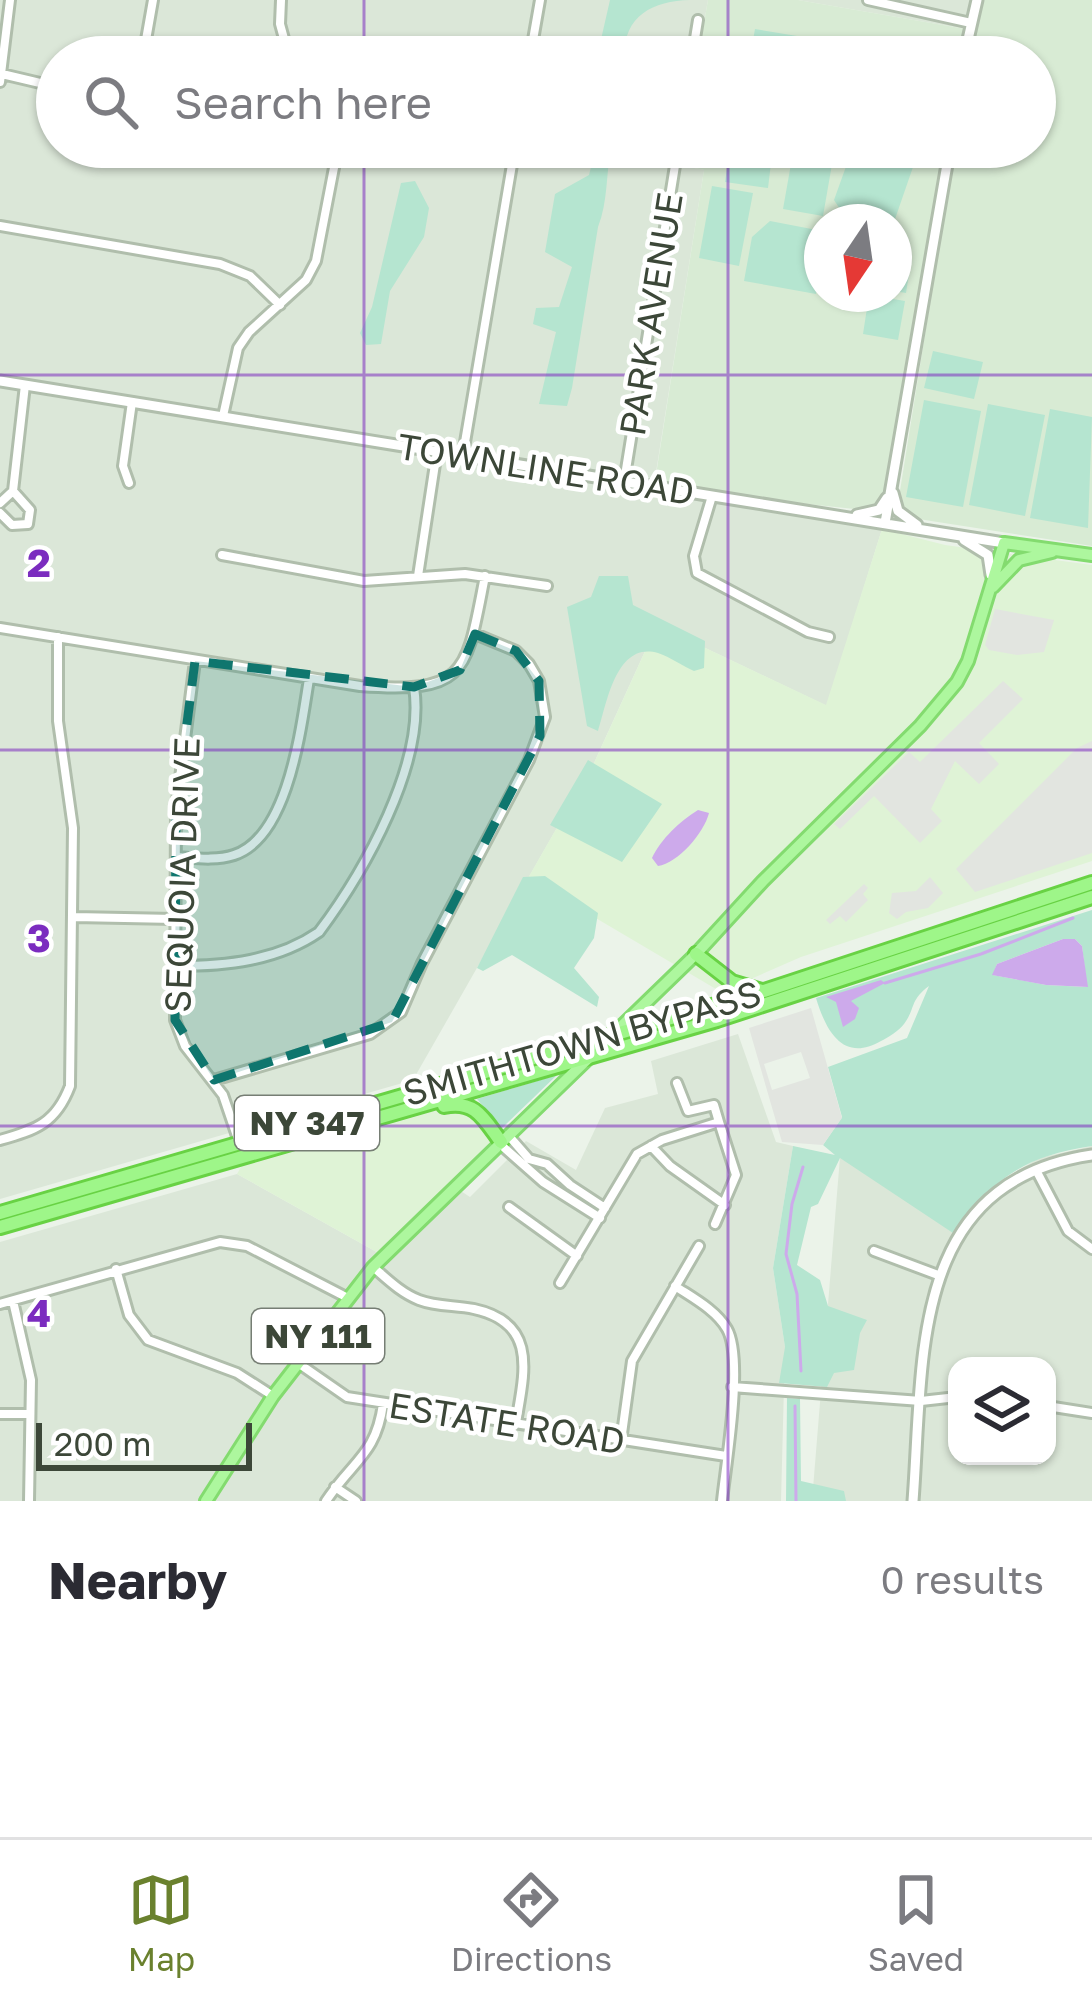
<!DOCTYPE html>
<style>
body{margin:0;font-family:"Golos Text",sans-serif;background:#f2f2f3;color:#2b2b33}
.controls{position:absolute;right:36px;bottom:36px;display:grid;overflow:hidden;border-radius:24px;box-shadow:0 3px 9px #0004}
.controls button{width:108px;height:108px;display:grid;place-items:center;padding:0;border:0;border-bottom:3px solid #e1e1e2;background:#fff;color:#2b2b33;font:60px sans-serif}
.compass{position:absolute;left:804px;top:204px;width:108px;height:108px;border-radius:50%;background:#fff;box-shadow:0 3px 9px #0004;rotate:193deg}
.scale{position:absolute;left:36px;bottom:30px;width:216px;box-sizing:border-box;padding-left:12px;border:6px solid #3c4738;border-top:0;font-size:33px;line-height:42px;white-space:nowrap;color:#3c4738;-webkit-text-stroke:9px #fff;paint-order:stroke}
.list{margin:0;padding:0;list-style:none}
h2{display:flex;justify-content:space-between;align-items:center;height:156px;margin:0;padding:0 48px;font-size:51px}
h2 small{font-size:39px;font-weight:400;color:#7c7c81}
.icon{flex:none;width:66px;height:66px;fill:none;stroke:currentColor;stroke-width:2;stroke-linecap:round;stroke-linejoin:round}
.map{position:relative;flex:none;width:1092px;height:1501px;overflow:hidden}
.search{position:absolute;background:#fff;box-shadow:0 3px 9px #0004;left:36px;right:36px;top:36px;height:132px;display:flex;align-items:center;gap:30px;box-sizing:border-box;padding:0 42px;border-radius:66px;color:#7c7c81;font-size:45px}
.sheet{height:336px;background:#fff}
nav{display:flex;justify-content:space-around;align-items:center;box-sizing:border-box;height:168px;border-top:3px solid #e1e1e2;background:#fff;font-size:33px;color:#7c7c81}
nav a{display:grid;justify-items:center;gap:6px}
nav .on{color:#6a812e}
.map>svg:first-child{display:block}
</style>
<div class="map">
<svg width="1092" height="1501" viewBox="0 0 1092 1501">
<rect width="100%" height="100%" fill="#ebf3e9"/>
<!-- residential -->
<path fill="#dbe7d8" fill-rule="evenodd" d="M0,0H708L698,57H57V147H683L680,165L704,170L653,491L882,529L827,706L657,625L594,763L413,1080L0,1199Z
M798,0H974L966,29Z
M738,1034L776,1142L793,1146L773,1268L785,1347L781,1501H0V1242L237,1174L382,1255L450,1184L470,1197L526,1141L576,1170L605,1108L658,1094L651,1061Z
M1092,1146V1501H812L840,1157L953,1232L990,1187L1039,1158ZM957,1366H1047V1456H957Z"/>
<!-- commercial -->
<path fill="#dff3d6" d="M882,529L945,545L1092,565V861L801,957L721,992L528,878L594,763L657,625L826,705Z
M456,1105L471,1110L495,1139L382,1255L237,1174L241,1167Z"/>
<!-- education -->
<path fill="#d8ebd4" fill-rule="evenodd" d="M708,0H798L966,29L961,57H698Z
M984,0H1092V546L912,518L902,511L899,497L955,147H1035V57H969Z
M683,147H945L884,495L877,507L864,510L779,501L655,481L704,170L680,165ZM822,222H894V294H822Z"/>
<!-- green -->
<path fill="#b5e5d0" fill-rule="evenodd" d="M610,0H690C653,1 624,15 624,57H597Z
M755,29L876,49L875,57H750Z
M596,147H611C606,174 608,202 598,227L572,388L567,406L539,404L556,332L533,324L536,308L559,307L572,267L545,252L555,194L589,175Z
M730,147H773L768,188L725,182Z
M794,147H835L823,216L783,209Z
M853,147L913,167L894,222L847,220L834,200Z
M415,181L429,208L424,237L390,291L381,344L366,345L360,333L372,307L401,183Z
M712,186L753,193L739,266L699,258Z
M770,221L822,231L816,294L744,281L752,237Z
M894,252L912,255L906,293L894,291Z
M869,295L905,301L898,340L863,334Z
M933,351L983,362L974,399L924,388Z
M924,400L981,411L963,507L906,497Z
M988,404L1045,415L1025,516L969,505Z
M1050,409L1092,417L1088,528L1030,518Z
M599,576H628L633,605L705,641L704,668L694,671C683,666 670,657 658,653C616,641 607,703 598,731L587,726L567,607L591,597Z
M588,760L662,804L622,862L550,825Z
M545,876L598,913L594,938L574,968L599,997L597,1007L512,955L483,971L477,968L523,877Z
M1092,910V1146C1021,1157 996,1178 953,1233L840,1158L818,1204L811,1207L797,1265L820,1280L828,1306L867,1320L860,1333L854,1370L834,1373L827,1387L779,1383L785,1347L773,1268L793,1146L835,1155L823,1145L842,1117L828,1067L907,1038L929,986C909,1001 916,1008 904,1024C900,1030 887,1038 881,1041C843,1063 826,1031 816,998ZM1063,939H1075L1082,946L1087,987L1046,985L993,975L997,964Z
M557,1075L502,1128L477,1099Z
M787,1398L800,1399L801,1481L844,1491L846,1501H786Z"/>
<!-- parking -->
<path fill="#e2e5e0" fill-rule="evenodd" d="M995,609L1054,620L1044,652L1017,655L989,650L985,645Z
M1003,681L1023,699L979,743L999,764L979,784L955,761L931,809L942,821L920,843L874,796L840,829L834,824L909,752L920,762Z
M1092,741V853L975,892L956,869L1077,748Z
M930,877L943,893L928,908L906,912L897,919L889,913L892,893L916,891Z
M864,884L868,888L863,894L868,900L846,922L840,916L830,924L826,920Z
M811,1008L842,1118L823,1145L782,1142L749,1028ZM801,1052L810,1078L772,1090L764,1064Z"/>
<!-- water -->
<path fill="#cdaaeb" d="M698,810L709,813C704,833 678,863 658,866L652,858C661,839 680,821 698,810Z
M1063,939H1075L1082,946L1088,987L1046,985L992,975L997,964Z
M881,980L885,983L851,1001L859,1008L855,1019L843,1027L836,1002L826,997Z"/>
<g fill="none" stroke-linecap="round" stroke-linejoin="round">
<!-- stream -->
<path stroke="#cdaaeb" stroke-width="3" d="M885,983L981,954L1073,918
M801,1371L797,1294L786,1254L792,1204L803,1167
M795,1406L796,1501"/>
<defs>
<path id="minor" d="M281,0L280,24L289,57
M868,0L971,23
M143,57L153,0
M301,57L336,51L383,57
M530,57L540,0
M692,57L698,20
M2,74L57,87
M0,82L10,0
M0,226L220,264L250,276L280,305
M223,416L238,348L249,332L306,280L316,261L338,147
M463,454L515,147
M624,482L678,147
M129,483L123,466L132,402
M712,496L694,556L697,573L808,632L829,637
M0,503L13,491L25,385
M0,513L12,525L28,524L30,510L13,491
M222,555L364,581L465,574L547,586
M418,576L437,451
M0,628L360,686C469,694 466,672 485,576
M195,661L176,809L175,1020L185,1046L223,1095L239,1142
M177,857C195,858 216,861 234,855C289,837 301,727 309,679
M74,917L175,919
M176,966C226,966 277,961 319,932C364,872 426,763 414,687
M214,1080L370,1034L401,1012L422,963L529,760L545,717L539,681L529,664L516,651L475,634
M508,1135L529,1159L547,1164L570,1185L605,1208
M0,1140C36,1130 56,1123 70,1086L73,828L58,721V637
M500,1144L543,1182L600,1218
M651,1146L670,1166L725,1205
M1036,1170L1068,1231L1092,1249
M509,1207L577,1256
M715,1224L736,1175L719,1122
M874,1251L938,1275
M373,1267C387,1279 401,1293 419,1300C437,1307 456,1305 474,1309C539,1323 524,1374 516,1423
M116,1269L129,1315L148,1340L237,1373L273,1396
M560,1283L637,1154L662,1140L719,1122L714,1105L688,1111L677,1083
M675,1286C693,1298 716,1310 727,1329C744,1359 726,1463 722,1501
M13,1301L31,1380L29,1501
M0,1304L220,1242L247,1246L346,1297
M298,1363L347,1397L726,1456
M732,1387L921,1401L957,1397
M1047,1406L1092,1413
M0,1414H30
M621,1441L632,1361L699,1246
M335,1487L356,1501
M326,1501C353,1460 376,1455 383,1404"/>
<path id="tertiary" d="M964,57L977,0
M0,381L1004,543
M893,493L898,511L917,525
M857,515L879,510L887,498
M885,523L950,147
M964,540L988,555L991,575
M913,1501C924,1358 908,1182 1092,1155"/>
<path id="primary" d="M993,587L1019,560L1052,552
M206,1501L273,1396L373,1267L696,954L763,881L920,726L957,682L968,661L1004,543L1092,555"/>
<path id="trunk" d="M696,954L732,982L762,991
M444,1106C475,1099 484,1119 501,1142
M0,1213L764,991L1092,883
M0,1227L717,1020L1092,897"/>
</defs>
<!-- minor casing -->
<use href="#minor" stroke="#b0beac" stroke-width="14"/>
<!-- tertiary casing -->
<use href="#tertiary" stroke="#b0beac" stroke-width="15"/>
<!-- primary casing -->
<use href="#primary" stroke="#83db6f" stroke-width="16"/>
<!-- trunk casing -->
<use href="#trunk" stroke="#68d244" stroke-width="18"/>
<!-- minor -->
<use href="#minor" stroke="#fff" stroke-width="8"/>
<!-- tertiary -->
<use href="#tertiary" stroke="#fff" stroke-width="9"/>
<!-- primary -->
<use href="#primary" stroke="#adf79e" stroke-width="10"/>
<!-- trunk -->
<use href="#trunk" stroke="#9ef689" stroke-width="12"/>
</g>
<!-- marked area -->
<path fill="#0f766e" fill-opacity="0.2" stroke="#0f766e" stroke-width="9" stroke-dasharray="24 15" stroke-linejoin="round" d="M475,634L516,651L539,681L540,736L392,1022L214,1080L175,1020L176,809L195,661L414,687L460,670Z"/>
<!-- grid -->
<path fill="none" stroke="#7b2cbf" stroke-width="3" stroke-opacity="0.55" d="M364,0V57M728,0V57M364,147V1501M728,147V1501M0,375H1092M0,750H1092M0,1126H1092"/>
<g text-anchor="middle" stroke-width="9" stroke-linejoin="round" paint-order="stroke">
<!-- shield labels -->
<g fill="#fff" stroke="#767e74" stroke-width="3">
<rect x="235" y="1096" width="144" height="54" rx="9"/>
<rect x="252" y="1309" width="132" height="54" rx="9"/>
</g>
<g font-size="33" font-weight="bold" fill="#3c4738">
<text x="307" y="1135">NY 347</text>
<text x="318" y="1348">NY 111</text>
</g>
<!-- street labels -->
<g font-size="36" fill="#3c4738" stroke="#fff">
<text transform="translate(651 314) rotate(-81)" y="13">PARK AVENUE</text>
<text transform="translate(546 469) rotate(9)" y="13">TOWNLINE ROAD</text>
<text transform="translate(182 875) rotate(-88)" y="13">SEQUOIA DRIVE</text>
<text transform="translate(582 1043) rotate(-16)" y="13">SMITHTOWN BYPASS</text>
<text transform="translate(507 1423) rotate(9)" y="13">ESTATE ROAD</text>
</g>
</g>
<g font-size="39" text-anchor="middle" font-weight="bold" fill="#7b2cbf" stroke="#fff" stroke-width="9" stroke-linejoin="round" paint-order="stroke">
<text x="39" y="577">2</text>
<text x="39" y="952">3</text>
<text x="39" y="1327">4</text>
</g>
</svg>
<div class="controls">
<button><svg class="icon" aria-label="layers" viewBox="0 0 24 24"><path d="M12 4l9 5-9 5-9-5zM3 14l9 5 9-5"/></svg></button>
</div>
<svg class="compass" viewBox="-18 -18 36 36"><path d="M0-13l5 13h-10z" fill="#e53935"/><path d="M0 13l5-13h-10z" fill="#7c7c81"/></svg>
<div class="scale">200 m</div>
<div class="search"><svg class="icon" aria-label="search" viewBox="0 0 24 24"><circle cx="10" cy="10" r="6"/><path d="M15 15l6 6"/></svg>Search here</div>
</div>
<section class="sheet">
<h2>Nearby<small>0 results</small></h2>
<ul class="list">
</ul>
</section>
<nav>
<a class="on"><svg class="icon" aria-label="map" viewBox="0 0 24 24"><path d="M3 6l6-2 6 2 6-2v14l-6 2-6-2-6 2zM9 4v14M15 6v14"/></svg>Map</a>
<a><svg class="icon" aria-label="directions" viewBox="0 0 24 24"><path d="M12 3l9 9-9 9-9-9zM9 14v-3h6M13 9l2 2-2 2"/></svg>Directions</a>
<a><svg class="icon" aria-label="saved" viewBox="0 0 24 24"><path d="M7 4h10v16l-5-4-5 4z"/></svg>Saved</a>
</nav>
